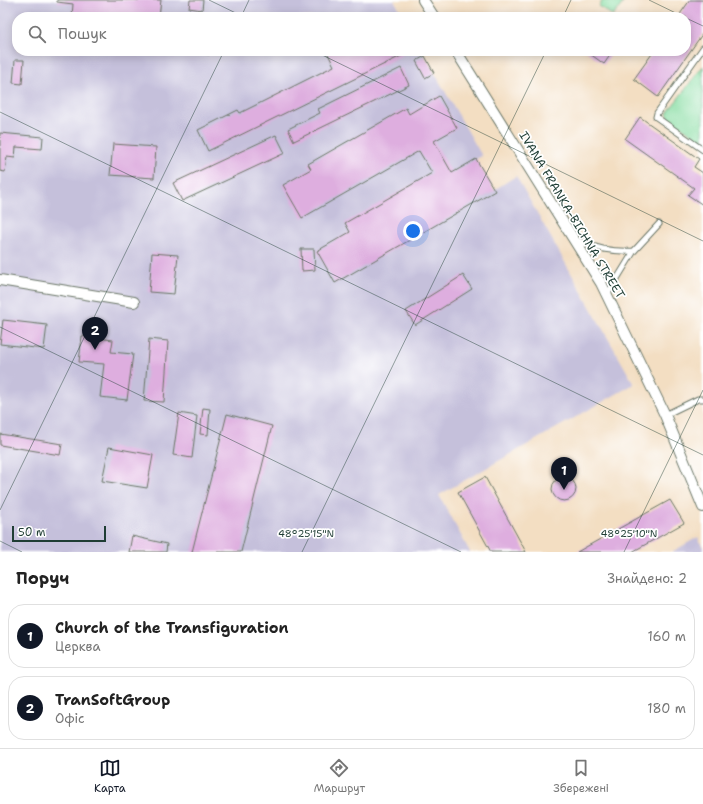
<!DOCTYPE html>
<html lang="uk">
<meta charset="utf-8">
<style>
body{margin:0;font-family:"Shantell Sans",sans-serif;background:#f6f6f6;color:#222}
.scale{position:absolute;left:12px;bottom:10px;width:94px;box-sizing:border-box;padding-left:4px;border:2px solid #1f3d34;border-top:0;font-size:11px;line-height:14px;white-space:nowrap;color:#1f3d34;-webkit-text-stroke:3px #fff;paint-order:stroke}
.you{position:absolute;left:413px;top:231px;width:14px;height:14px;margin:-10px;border:3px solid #fff;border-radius:50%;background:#1a73e8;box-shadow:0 0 0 6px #1a73e833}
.badge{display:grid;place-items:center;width:26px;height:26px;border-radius:50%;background:#111827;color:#fff;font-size:13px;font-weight:700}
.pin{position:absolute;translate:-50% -33px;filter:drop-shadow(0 1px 2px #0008)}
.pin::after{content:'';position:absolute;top:21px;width:14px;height:12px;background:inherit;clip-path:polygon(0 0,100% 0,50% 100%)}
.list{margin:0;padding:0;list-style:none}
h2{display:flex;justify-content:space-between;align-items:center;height:52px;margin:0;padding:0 16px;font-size:17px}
h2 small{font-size:13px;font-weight:400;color:#767676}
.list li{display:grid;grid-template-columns:26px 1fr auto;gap:12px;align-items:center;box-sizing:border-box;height:64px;margin:0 8px 8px;padding:0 8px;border:1px solid #e0e0e0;border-radius:16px}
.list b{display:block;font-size:15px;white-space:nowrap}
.list p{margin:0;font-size:13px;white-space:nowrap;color:#767676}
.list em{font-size:13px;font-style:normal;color:#767676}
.icon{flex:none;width:22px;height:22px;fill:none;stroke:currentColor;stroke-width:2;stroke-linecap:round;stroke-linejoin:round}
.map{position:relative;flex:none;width:703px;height:552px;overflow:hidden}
.search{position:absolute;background:#fff;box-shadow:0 2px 10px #0003;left:12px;right:12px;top:12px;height:44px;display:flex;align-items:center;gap:10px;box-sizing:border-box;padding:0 14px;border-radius:16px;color:#767676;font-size:15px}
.sheet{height:196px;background:#fff}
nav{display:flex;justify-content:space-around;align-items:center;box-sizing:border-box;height:56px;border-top:1px solid #e0e0e0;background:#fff;font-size:11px;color:#767676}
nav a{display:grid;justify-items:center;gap:2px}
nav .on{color:#111827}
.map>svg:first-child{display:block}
</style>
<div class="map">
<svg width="703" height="552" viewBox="0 0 703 552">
<rect width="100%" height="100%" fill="#fff"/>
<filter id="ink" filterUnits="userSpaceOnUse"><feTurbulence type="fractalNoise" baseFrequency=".025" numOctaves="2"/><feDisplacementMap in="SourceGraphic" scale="8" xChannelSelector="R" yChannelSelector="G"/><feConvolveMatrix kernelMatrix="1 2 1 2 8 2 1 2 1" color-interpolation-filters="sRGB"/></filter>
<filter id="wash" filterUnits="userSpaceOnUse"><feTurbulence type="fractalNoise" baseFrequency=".012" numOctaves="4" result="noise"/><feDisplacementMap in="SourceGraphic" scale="16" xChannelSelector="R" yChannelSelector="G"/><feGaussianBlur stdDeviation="0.9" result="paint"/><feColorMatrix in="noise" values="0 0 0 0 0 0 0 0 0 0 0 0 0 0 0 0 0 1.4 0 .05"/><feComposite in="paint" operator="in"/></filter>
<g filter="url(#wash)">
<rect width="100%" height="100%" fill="#f3dec2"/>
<!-- industrial -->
<path fill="#c5c0db" d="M0,0H394L404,17H17V51H422L482,156L476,159L494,190L516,176L634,384L439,495L470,552H0Z
M698,537L703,548V552H672Z"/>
<!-- green -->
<path fill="#85dca0" stroke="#528c6a" d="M603,0H619L623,3L613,16L599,6Z
M703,66V142L669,118L667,113Z"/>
<g id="blocks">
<!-- building -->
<path fill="#deaedf" d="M57,0H161L159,17H72L73,4L57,2Z
M190,0H203L202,10L189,8Z
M690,0H703V33L658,97L634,79L654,51H686V17H678Z
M572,13L578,17H570Z
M204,51H209V55L203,54Z
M330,51H401L403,55L208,151L198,130L238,110L240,113L334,66L327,52Z
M586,51H613L604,64Z
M425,56L434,73L425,78L416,61Z
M15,60H24L22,84L13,83Z
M401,68L409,85L294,141L288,129L320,113L318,109Z
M439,96L457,128L434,141L452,173L476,159L495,191L335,283L317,251L350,232L345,223L432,173L419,151L302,218L283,185L311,169L308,164L406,108L409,114Z
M640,117L699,159L694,167L703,173V205L688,195L694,188L625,139Z
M0,133L43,137L42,149L16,147L15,158L7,157L5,172L0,171Z
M276,135L285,153L182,201L173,183Z
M113,144L156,147L154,178L110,175Z
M301,249H314L315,270L302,271Z
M152,253L178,255L174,294L149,292Z
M463,275L472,289L415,325L406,311Z
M3,320L47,325L44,349L0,344Z
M82,336L113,340L111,352L133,354L127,400L100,397L104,364L79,362Z
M149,339L168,341L164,402L144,401Z
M203,408L210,409L208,435L200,434Z
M179,413L197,416L192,458L173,455Z
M227,414L272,426L241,552H192Z
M0,434L62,444L60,455L0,445Z
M109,447L153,455L147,488L102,481Z
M552 489a12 12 0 1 1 24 0a12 12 0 1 1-24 0Z
M485,477L526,552H491L458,492Z
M670,500L684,523L632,552H577Z
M132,536L167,544L166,552H129Z"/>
</g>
</g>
<g filter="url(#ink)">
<use href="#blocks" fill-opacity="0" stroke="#697566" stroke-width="1"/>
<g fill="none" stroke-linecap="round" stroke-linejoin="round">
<defs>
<path id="lane" d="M703,48L657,113L656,117L703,150
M575,239C596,249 611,252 634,251L659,224
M607,295L634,251
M665,415L698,399H703"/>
<path id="street" d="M423,0L434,17
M456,51L601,283L665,415L703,507
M0,280L134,302"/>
</defs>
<!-- lane casing -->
<use href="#lane" stroke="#697566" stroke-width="7"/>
<!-- street casing -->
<use href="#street" stroke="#697566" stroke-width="12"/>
<!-- lane -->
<use href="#lane" stroke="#fff" stroke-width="5"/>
<!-- street -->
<use href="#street" stroke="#fff" stroke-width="10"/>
</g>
</g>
<!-- ticks -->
<path fill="none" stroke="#1f3d34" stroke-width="1" stroke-opacity="0.45" d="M209,0L244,17M649,0L684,17M241,17L249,0M563,17L571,0M686,18L703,26M314,51L703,241M0,112L703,455M0,327L461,552M0,510L224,51M0,541L22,552M302,552L546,51M624,552L703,390"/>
<g text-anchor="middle" stroke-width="3.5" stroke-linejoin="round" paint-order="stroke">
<!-- street labels -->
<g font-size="12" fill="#1f3d34" stroke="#fff">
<text transform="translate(572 215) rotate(59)" y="4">IVANA FRANKA-BICHNA STREET</text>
</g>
</g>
<g font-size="10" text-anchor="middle" fill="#1f3d34" stroke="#fff" stroke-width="3.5" stroke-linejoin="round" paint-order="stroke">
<text x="306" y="537">48°25'15"N</text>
<text x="629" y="537">48°25'10"N</text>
</g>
</svg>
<div class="scale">50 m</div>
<div class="you"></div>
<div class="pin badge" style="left:564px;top:490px">1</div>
<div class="pin badge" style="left:95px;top:350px">2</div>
<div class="search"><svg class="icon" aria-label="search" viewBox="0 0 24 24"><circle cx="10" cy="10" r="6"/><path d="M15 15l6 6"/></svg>Пошук</div>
</div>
<section class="sheet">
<h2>Поруч<small>Знайдено: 2</small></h2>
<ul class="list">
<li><span class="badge">1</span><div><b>Church of the Transfiguration</b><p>Церква</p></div><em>160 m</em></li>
<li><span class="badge">2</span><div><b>TranSoftGroup</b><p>Офіс</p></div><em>180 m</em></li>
</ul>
</section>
<nav>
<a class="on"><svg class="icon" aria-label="map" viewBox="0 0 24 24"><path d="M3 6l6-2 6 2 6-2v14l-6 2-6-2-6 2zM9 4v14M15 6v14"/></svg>Карта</a>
<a><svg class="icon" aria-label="directions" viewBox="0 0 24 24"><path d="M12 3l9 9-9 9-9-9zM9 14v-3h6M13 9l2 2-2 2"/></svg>Маршрут</a>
<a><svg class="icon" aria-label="saved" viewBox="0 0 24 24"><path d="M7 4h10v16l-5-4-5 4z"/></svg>Збережені</a>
</nav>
